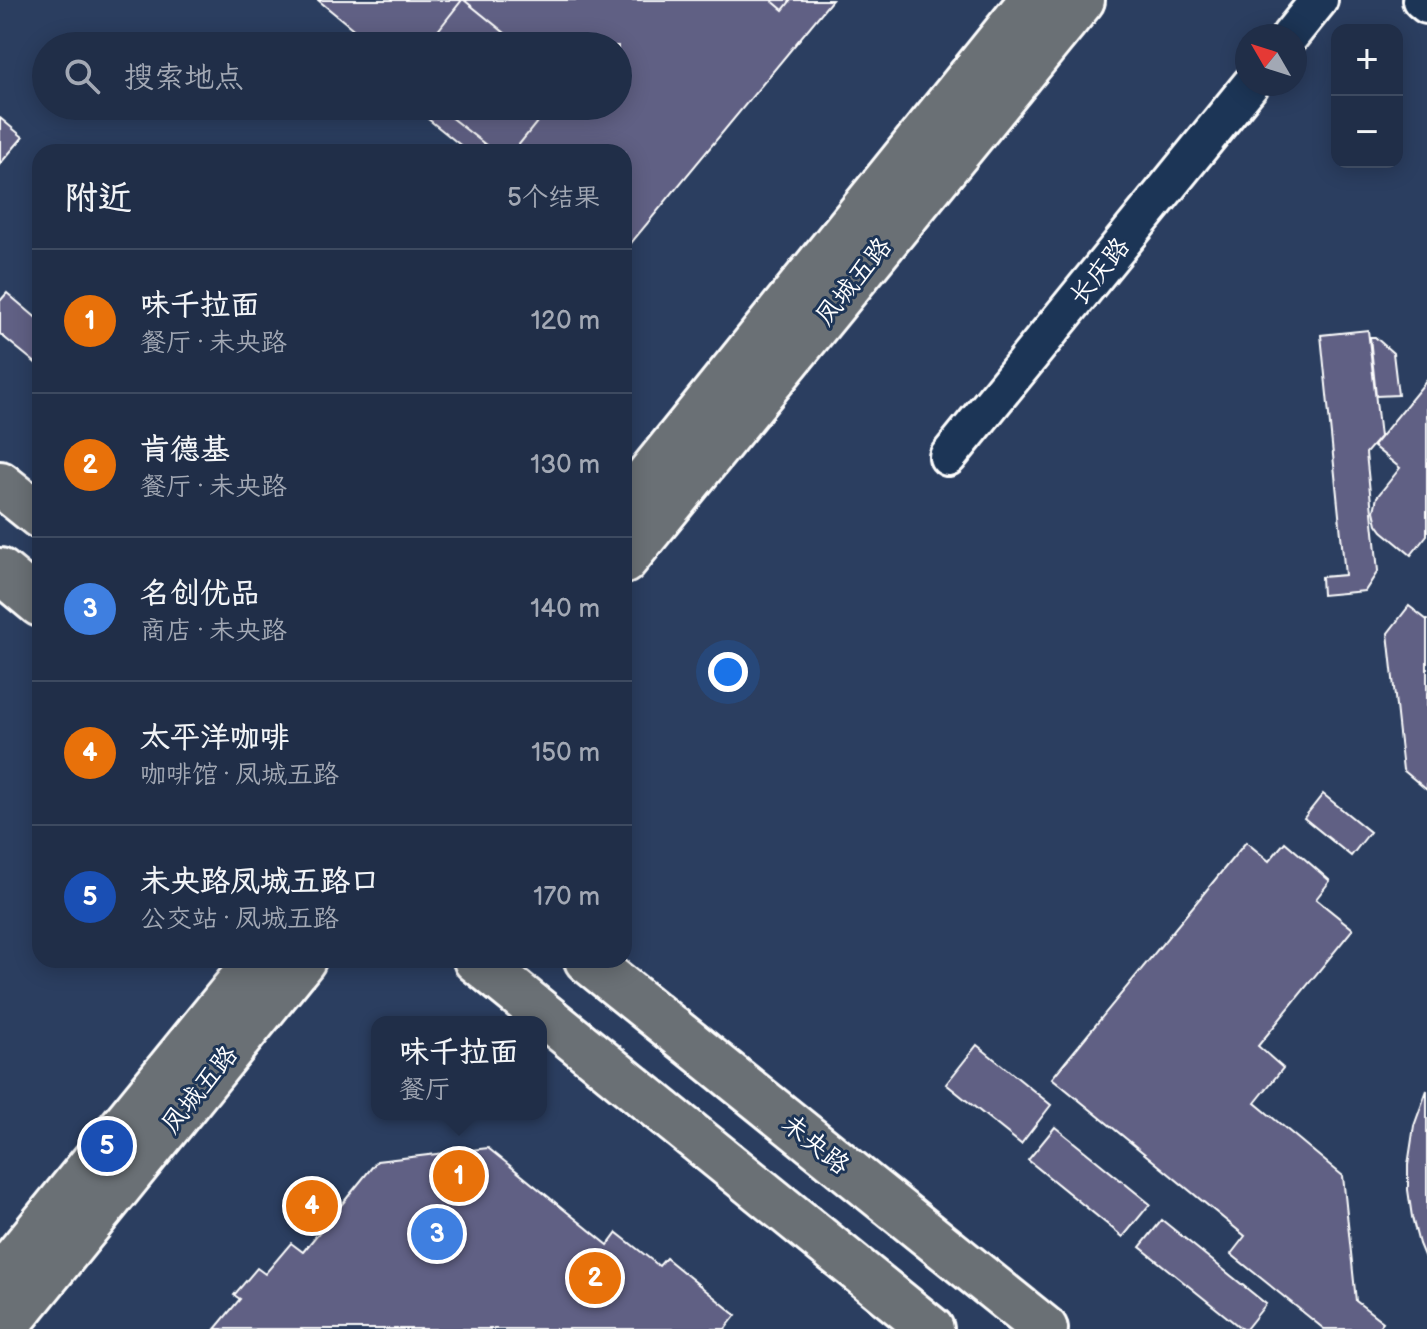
<!DOCTYPE html>
<html lang="zh">
<meta charset="utf-8">
<style>
body{margin:0;font-family:"Balsamiq Sans","LXGW WenKai TC",sans-serif;background:#28364f;color:#f1f3f6}
.controls{position:absolute;right:24px;top:24px;display:grid;overflow:hidden;border-radius:16px;box-shadow:0 4px 20px #0003}
.controls button{width:72px;height:72px;display:grid;place-items:center;padding:0;border:0;border-bottom:2px solid #3d4a60;background:#202e48;color:#f1f3f6;font:40px sans-serif}
.compass{position:absolute;left:1235px;top:24px;width:72px;height:72px;border-radius:50%;background:#202e48;box-shadow:0 4px 20px #0003;rotate:309deg}
.you{position:absolute;left:728px;top:672px;width:28px;height:28px;margin:-20px;border:6px solid #fff;border-radius:50%;background:#1a73e8;box-shadow:0 0 0 12px #1a73e833}
.badge{display:grid;place-items:center;width:52px;height:52px;border-radius:50%;background:#ff9aa2;color:#fff;font-size:26px;font-weight:700}
.pin{position:absolute;translate:-50% -50%;border:4px solid #fff;box-shadow:0 2px 8px #0006}
.popup{position:absolute;left:371px;top:1016px;width:176px;height:104px;box-sizing:border-box;display:grid;place-content:center;border-radius:16px;background:#202e48;filter:drop-shadow(0 2px 6px #0005);font-size:26px;white-space:nowrap;color:#a2a8b4}
.popup b{font-size:30px;color:#f1f3f6}
.popup::after{content:'';position:absolute;left:50%;top:100%;margin-left:-16px;border:16px solid transparent;border-top-color:#202e48}
.list{margin:0;padding:0;list-style:none}
h2{display:flex;justify-content:space-between;align-items:center;height:104px;margin:0;padding:0 32px;font-size:34px}
h2 small{font-size:26px;font-weight:400;color:#a2a8b4}
.list li{display:grid;grid-template-columns:52px 1fr auto;gap:24px;align-items:center;box-sizing:border-box;height:144px;padding:0 32px;border-top:2px solid #3d4a60}
.list b{display:block;font-size:30px;white-space:nowrap}
.list p{margin:0;font-size:26px;white-space:nowrap;color:#a2a8b4}
.list em{font-size:26px;font-style:normal;color:#a2a8b4}
.icon{flex:none;width:44px;height:44px;fill:none;stroke:currentColor;stroke-width:2;stroke-linecap:round;stroke-linejoin:round}
.map{position:relative;flex:none;width:1427px;height:1329px;overflow:hidden}
.search{position:absolute;background:#202e48;box-shadow:0 4px 20px #0003;left:32px;top:32px;width:600px;height:88px;display:flex;align-items:center;gap:20px;box-sizing:border-box;padding:0 28px;border-radius:44px;color:#a2a8b4;font-size:30px}
.panel{position:absolute;background:#202e48;box-shadow:0 4px 20px #0003;left:32px;top:144px;width:600px;height:824px;border-radius:24px}
.map>svg:first-child{display:block}
</style>
<div class="map">
<svg width="1427" height="1329" viewBox="0 0 1427 1329">
<rect width="100%" height="100%" fill="#2b3e60"/>
<filter id="ink" filterUnits="userSpaceOnUse"><feTurbulence type="fractalNoise" baseFrequency=".0125" numOctaves="2"/><feDisplacementMap in="SourceGraphic" scale="16" xChannelSelector="R" yChannelSelector="G"/><feConvolveMatrix kernelMatrix="1 2 1 2 8 2 1 2 1" color-interpolation-filters="sRGB"/></filter>
<g filter="url(#ink)">
<!-- building -->
<path fill="#616184" stroke="#fff" stroke-width="2" d="M318,0H832L627,248L624,246V152H495L436,106H618V46H374Z
M462,0H464L521,46H426Z
M771,0H791L783,10Z
M412,106H550L513,152H469Z
M0,118L23,137L0,164Z
M7,293L40,321V362L38,365L0,334V301Z
M1368,330L1380,437L1366,453L1378,571L1365,591L1322,595L1321,577L1345,575L1321,335Z
M1370,337H1375L1393,353L1398,395L1376,396Z
M1427,380V535L1411,555L1382,531L1377,524L1374,511L1377,497L1400,468L1373,446Z
M1409,606L1427,620V790L1403,770L1388,633Z
M1323,794L1370,832L1351,856L1304,818Z
M1246,842L1269,861L1285,842L1299,854L1330,881L1316,899L1353,929L1258,1046L1283,1068L1255,1103L1343,1176L1356,1301L1383,1322L1377,1329H1324L1231,1254L1245,1236L1052,1078Z
M977,1045L1051,1105L1021,1144L946,1084Z
M1427,1090V1263L1419,1244L1412,1217L1408,1190V1165L1414,1126Z
M1055,1127L1150,1204L1123,1237L1028,1160Z
M488,1148L608,1245L617,1233L659,1266L666,1258L736,1315L725,1329H215L240,1299L234,1295L257,1268L265,1274L291,1243L303,1252L377,1161Z
M1162,1220L1266,1304L1246,1329H1242L1140,1247Z"/>
<g fill="none" stroke-linecap="round" stroke-linejoin="round">
<defs>
<path id="minor" d="M1421,0L1427,5
M1290,36L1319,0
M948,457L1251,84"/>
<path id="major" d="M0,484L40,516
M624,506L1032,0
M624,561L1082,0
M0,571L40,604
M476,960L931,1329
M587,960L1045,1329
M0,1277L258,960
M4,1329L303,960"/>
</defs>
<!-- minor casing -->
<use href="#minor" stroke="#fff" stroke-width="42"/>
<!-- major casing -->
<use href="#major" stroke="#fff" stroke-width="50"/>
<!-- minor -->
<use href="#minor" stroke="#1d3557" stroke-width="36"/>
<!-- major -->
<use href="#major" stroke="#6b6f75" stroke-width="44"/>
</g>
</g>
<g text-anchor="middle" stroke-width="6" stroke-linejoin="round" paint-order="stroke">
<!-- street labels -->
<g font-size="26" fill="#fff" stroke="#1d3557">
<text transform="translate(1099 271) rotate(-51)" y="9">长庆路</text>
<text transform="translate(853 281) rotate(-51)" y="9">凤城五路</text>
<text transform="translate(199 1089) rotate(-51)" y="9">凤城五路</text>
<text transform="translate(816 1144) rotate(39)" y="9">未央路</text>
</g>
</g>
</svg>
<div class="controls">
<button>+</button>
<button>−</button>
</div>
<svg class="compass" viewBox="-18 -18 36 36"><path d="M0-13l5 13h-10z" fill="#e53935"/><path d="M0 13l5-13h-10z" fill="#a2a8b4"/></svg>
<div class="you"></div>
<div class="pin badge" style="left:459px;top:1176px;background:#e8710a">1</div>
<div class="popup"><b>味千拉面</b>餐厅</div>
<div class="pin badge" style="left:595px;top:1278px;background:#e8710a">2</div>
<div class="pin badge" style="left:437px;top:1234px;background:#3f7fe0">3</div>
<div class="pin badge" style="left:312px;top:1206px;background:#e8710a">4</div>
<div class="pin badge" style="left:107px;top:1146px;background:#1a4fb4">5</div>
<div class="search"><svg class="icon" aria-label="search" viewBox="0 0 24 24"><circle cx="10" cy="10" r="6"/><path d="M15 15l6 6"/></svg>搜索地点</div>
<section class="panel">
<h2>附近<small>5个结果</small></h2>
<ul class="list">
<li><span class="badge" style="background:#e8710a">1</span><div><b>味千拉面</b><p>餐厅 · 未央路</p></div><em>120 m</em></li>
<li><span class="badge" style="background:#e8710a">2</span><div><b>肯德基</b><p>餐厅 · 未央路</p></div><em>130 m</em></li>
<li><span class="badge" style="background:#3f7fe0">3</span><div><b>名创优品</b><p>商店 · 未央路</p></div><em>140 m</em></li>
<li><span class="badge" style="background:#e8710a">4</span><div><b>太平洋咖啡</b><p>咖啡馆 · 凤城五路</p></div><em>150 m</em></li>
<li><span class="badge" style="background:#1a4fb4">5</span><div><b>未央路凤城五路口</b><p>公交站 · 凤城五路</p></div><em>170 m</em></li>
</ul>
</section>
</div>
